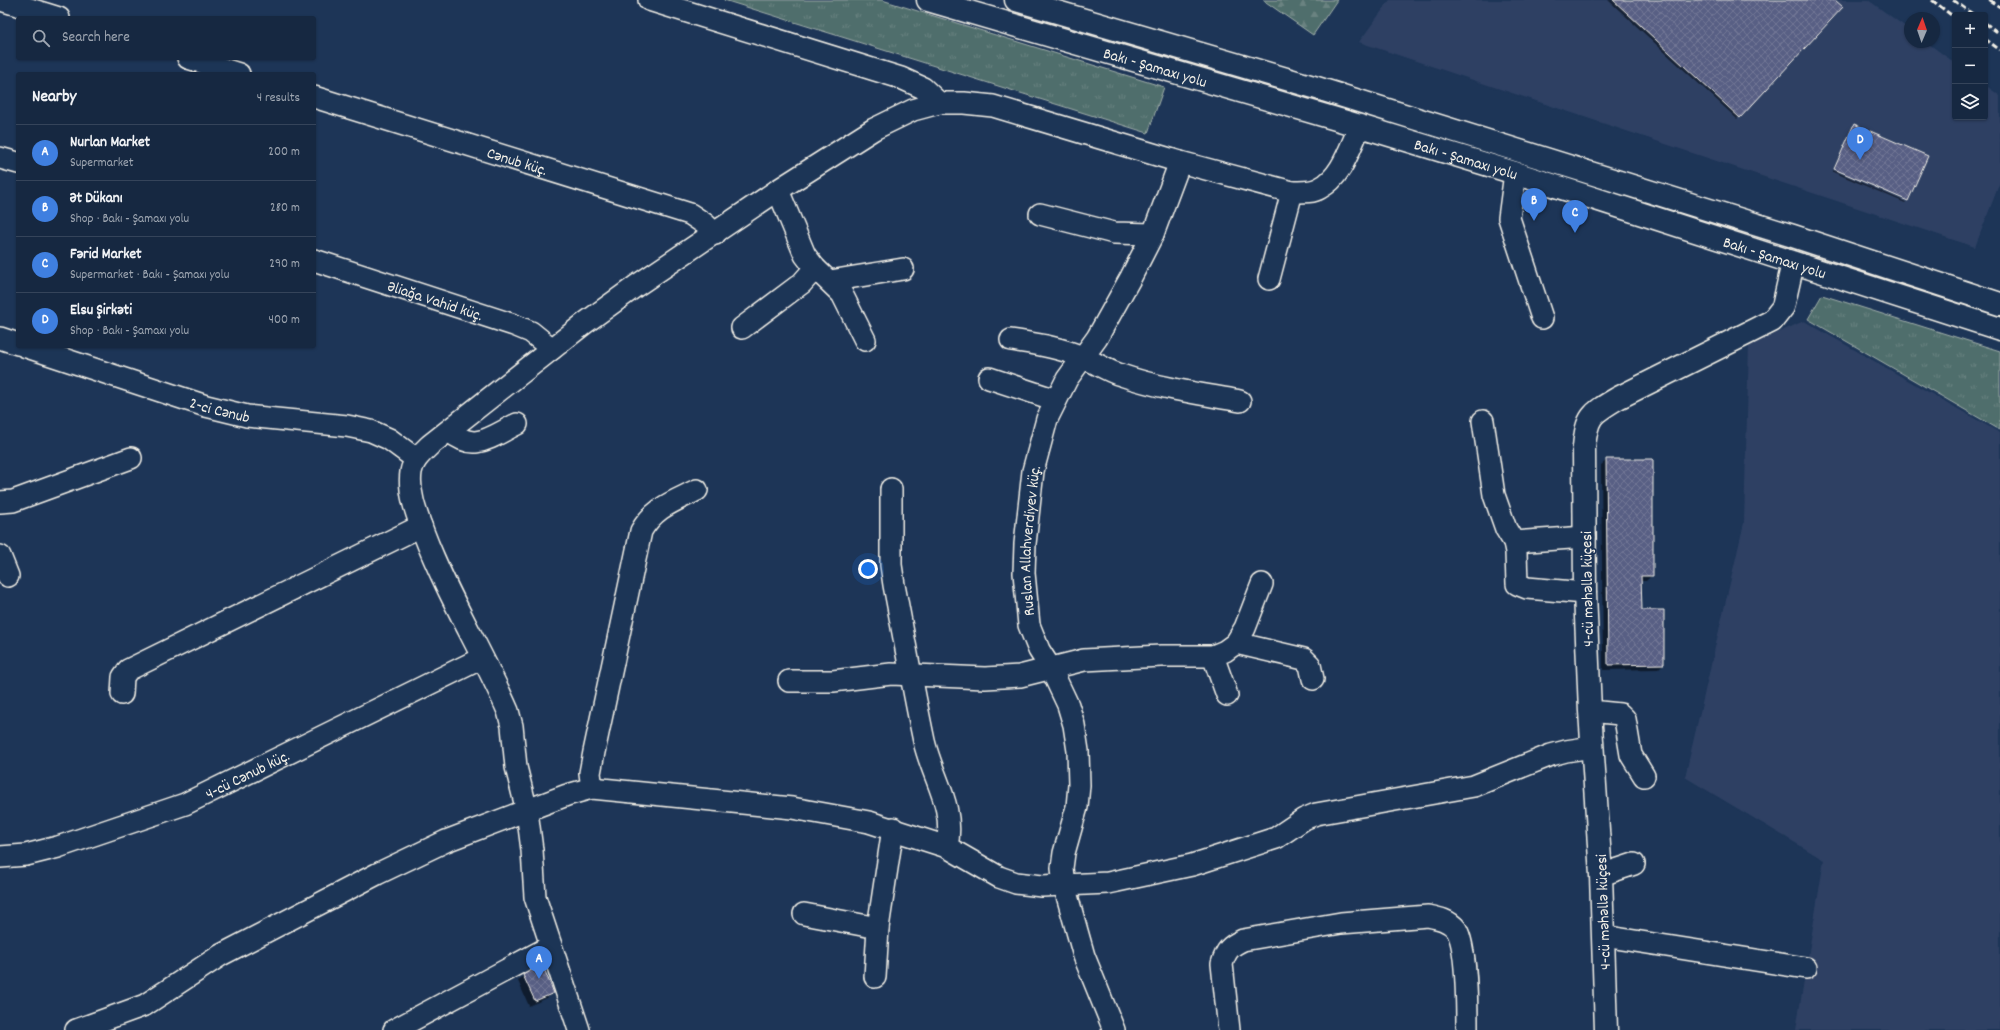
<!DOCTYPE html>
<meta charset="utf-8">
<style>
body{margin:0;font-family:Dekko,sans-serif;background:#23344c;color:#f1f3f6}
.controls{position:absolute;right:12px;top:12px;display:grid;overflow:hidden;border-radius:4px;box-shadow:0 1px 3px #0004}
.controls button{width:36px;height:36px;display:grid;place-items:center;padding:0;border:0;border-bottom:1px solid #35445a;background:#162841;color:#f1f3f6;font:20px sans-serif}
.compass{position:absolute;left:1904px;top:12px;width:36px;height:36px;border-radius:50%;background:#162841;box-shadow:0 1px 3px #0004;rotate:2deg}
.you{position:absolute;left:868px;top:569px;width:14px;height:14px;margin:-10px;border:3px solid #fff;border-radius:50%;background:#1a73e8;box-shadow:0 0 0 6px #1a73e833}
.badge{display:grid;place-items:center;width:26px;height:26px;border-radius:50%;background:#ff9aa2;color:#fff;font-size:13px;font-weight:700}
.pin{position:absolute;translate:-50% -33px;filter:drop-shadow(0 1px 2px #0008)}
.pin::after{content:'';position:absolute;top:21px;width:14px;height:12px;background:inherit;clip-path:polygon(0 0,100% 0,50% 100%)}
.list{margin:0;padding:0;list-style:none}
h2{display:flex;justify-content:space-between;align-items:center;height:52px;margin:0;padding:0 16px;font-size:17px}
h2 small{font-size:13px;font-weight:400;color:#9ea6b1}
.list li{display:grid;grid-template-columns:26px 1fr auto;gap:12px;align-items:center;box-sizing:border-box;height:56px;padding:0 16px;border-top:1px solid #35445a}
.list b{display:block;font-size:15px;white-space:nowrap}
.list p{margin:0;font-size:13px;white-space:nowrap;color:#9ea6b1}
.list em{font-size:13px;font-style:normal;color:#9ea6b1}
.icon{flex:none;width:22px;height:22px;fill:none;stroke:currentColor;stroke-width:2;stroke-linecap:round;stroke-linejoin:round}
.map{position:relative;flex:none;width:2000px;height:1030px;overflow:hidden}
.search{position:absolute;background:#162841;box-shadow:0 1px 3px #0004;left:16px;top:16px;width:300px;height:44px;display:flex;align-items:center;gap:10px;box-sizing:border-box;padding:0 14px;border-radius:4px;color:#9ea6b1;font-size:15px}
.panel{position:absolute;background:#162841;box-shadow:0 1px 3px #0004;left:16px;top:72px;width:300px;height:276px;border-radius:4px}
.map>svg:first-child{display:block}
</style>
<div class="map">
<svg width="2000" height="1030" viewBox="0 0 2000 1030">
<defs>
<pattern id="grass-tufts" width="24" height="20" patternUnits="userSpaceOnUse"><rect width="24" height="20" fill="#506e6c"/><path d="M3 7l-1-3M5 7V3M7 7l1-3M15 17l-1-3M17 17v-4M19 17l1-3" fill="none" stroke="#6a8381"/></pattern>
<pattern id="forest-firs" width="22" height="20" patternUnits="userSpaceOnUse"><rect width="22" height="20" fill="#506e6c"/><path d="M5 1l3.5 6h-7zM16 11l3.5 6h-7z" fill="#6a8381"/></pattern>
<pattern id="building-cross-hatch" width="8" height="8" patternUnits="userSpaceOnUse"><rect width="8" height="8" fill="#585e84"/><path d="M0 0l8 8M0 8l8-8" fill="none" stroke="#717695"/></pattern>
</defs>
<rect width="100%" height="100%" fill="#1d3557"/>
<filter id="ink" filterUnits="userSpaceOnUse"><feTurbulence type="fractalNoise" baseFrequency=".025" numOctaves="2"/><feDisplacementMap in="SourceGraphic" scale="8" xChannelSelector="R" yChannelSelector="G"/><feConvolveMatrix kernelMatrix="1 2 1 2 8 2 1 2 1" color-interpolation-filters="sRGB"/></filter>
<g filter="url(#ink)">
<!-- built -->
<path fill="#2f4164" d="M1390,0H1868L1910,30V42H1926L1955,63V117H1985V85L2000,96V182L1975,247L1359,42Z
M1804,321L2000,433V1030H1796L1824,860L1685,777L1744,523L1749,346Z"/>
<!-- grass -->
<path fill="url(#grass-tufts)" stroke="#a2b0aa" d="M724,0H882L1164,87L1148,133Z
M1822,295L2000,351V430L1808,319Z"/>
<!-- forest -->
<path fill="url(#forest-firs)" stroke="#a2b0aa" d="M1263,0H1337L1313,35Z"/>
<!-- shadow -->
<path fill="#0007" d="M1608,0H1834L1842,8L1737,119Z
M1854,125L1908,200L1834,168Z
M1833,170L1906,202L1905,203L1833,172Z
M1607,460L1652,575L1646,581H1640L1641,611L1663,664L1658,669L1603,670L1601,465Z
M524,975L553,992L547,998L529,1006L518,981Z"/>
<!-- building -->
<path fill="url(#building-cross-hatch)" stroke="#f4f1e8" d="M1613,0H1835L1843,7L1740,118Z
M1854,124L1928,156L1908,201L1834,169Z
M1606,459H1653V576H1641L1642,610H1664V664L1608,665Z
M542,964L554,993L535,1001L523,975Z"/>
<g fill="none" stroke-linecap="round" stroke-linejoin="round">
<defs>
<g id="street">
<path d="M1,0L59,18"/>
<path d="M649,0L901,78L923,88L939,103"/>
<path d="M188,58L239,74"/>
<path id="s1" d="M314,97L690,214L705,224L715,234"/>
<path d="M0,158L18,163"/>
<path d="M1515,173L1509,218L1542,318"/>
<path d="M778,190L805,255L815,268L842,294L865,340"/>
<path d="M1040,214L1114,233L1153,234"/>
<path id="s2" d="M314,260L514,325L531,332L552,349"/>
<path d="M1269,279L1292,192"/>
<path d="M830,281L903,269"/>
<path d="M742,328L802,283L815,268"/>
<path d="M0,338L18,344"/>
<path d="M1011,340C1035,344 1059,347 1082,357C1095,362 1107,371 1121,375C1159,388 1200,394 1240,401"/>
<path id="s3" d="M24,346L206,406L247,416L347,426L371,431L389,439L416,459"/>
<path d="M989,378L1056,400"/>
<path d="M1483,421L1494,495L1506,529L1514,542L1516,552L1517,584L1527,588L1585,593"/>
<path d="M449,431C475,453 490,437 517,424"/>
<path d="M891,489V565L894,585C904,637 913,689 924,741C933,780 955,805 947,847"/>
<path d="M0,502L13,501L131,458"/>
<path d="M1514,542L1585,537"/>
<path d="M0,556L8,576"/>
<path d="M1236,643L1304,659L1310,665L1313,679"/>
<path d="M1213,656L1227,695"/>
<path d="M789,681H833L891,674L985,678L1020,676L1084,660L1161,656H1213L1225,651L1236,643L1245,628L1262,584"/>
<path d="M122,694L123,677L128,670L421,526"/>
<path d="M1590,711L1620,714L1625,719L1631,755L1644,776"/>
<path d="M592,788L590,773L594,752L641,531C655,507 673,502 697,490"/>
<path id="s4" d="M0,857L26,855L58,847L185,804L482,658"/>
<path d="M1601,875L1634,864"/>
<path d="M804,914L878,928"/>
<path d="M1603,936L1806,968"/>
<path d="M875,977L878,928L893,828"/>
<path d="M76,1030L145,1005L221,955L377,874L446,841L567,795L592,788L792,808L869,822L947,847L999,877L1016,883L1042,886L1108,883L1192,865L1276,838L1304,819L1316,814L1474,786L1551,755L1566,751L1592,747"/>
<path d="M394,1030L551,946"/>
<path d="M579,1030L535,897L532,850L527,811L516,767L512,726L508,711C482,651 447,595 424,534C417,515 408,493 411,472C413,460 422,453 430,445L585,323L636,286L778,190L874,129L913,110L939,103H964L993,106L1180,162L1292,192C1301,192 1312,193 1320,188C1342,177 1350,147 1360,126"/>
<path id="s5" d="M1114,1030L1084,956L1064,885L1062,868L1064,853L1077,807L1079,785L1078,751L1074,725L1068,705L1051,669L1039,650L1029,625L1024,573L1025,544L1033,471L1047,419L1067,379L1097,338L1131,277L1153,234L1180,162"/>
<path d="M1229,1030L1222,964C1226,950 1230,946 1243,940L1341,923L1428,916C1438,918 1449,920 1456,929C1467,945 1467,1009 1467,1030"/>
</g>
<path id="secondary" d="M1606,1030L1601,875L1590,711L1585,593L1584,447C1587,416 1591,414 1618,398L1772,321L1783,307L1793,263"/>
<g id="highway">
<path id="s6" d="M928,0L1360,126L1515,173L2000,329"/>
<path d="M1016,0L1317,88L1793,236L2000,304"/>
</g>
</defs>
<!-- street casing -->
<use href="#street" stroke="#f4f1e8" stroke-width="24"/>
<!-- secondary casing -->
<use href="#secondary" stroke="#f4f1e8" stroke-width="25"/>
<!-- highway casing -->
<use href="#highway" stroke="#f4f1e8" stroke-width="25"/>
<!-- street -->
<use href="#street" stroke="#1d3557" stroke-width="21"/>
<!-- secondary -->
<use href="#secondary" stroke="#1d3557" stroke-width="22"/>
<!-- highway -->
<use href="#highway" stroke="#1d3557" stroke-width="22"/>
<!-- rail -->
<path stroke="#f4f1e8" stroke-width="3" stroke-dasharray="6 3" stroke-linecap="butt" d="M1932,0L1955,18
M1953,0L1974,15
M1989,0L2000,7
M1985,23L2000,34
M1985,39L2000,50"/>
</g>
</g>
<g text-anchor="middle" stroke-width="3.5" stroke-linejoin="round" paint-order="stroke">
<!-- street labels -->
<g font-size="16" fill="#f4f1e8" stroke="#1d3557">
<text dy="6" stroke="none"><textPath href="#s6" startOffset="237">Bakı - Şamaxı yolu</textPath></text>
<text dy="6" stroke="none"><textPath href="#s6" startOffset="561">Bakı - Şamaxı yolu</textPath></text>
<text dy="6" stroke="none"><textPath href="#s1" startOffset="213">Cənub küç.</textPath></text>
<text dy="6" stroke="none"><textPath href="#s6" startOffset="885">Bakı - Şamaxı yolu</textPath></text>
<text dy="6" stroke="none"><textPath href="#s2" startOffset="128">Əliağa Vahid küç.</textPath></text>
<text dy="6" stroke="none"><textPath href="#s3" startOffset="206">2-ci Cənub</textPath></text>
<text dy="6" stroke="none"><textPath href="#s5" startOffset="511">Ruslan Allahverdiyev küç.</textPath></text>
<text transform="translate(1586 589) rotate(-91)" y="6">4-cü məhəllə küçesi</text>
<text dy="6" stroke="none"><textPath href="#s4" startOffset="262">4-cü Cənub küç.</textPath></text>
<text transform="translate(1602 912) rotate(-92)" y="6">4-cü məhəllə küçesi</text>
</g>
</g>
</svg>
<div class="controls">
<button>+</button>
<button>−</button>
<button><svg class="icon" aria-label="layers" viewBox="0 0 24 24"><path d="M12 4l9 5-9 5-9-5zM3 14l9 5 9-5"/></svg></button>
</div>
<svg class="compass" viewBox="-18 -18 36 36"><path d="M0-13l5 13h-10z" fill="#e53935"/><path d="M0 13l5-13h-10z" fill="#9ea6b1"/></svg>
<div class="you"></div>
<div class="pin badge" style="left:539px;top:979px;background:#3f7fe0">A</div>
<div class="pin badge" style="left:1534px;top:221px;background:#3f7fe0">B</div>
<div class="pin badge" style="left:1575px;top:233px;background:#3f7fe0">C</div>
<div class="pin badge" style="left:1860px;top:160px;background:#3f7fe0">D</div>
<div class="search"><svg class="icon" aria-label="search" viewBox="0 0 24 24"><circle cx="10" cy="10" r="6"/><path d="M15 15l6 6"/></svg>Search here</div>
<section class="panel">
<h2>Nearby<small>4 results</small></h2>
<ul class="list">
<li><span class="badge" style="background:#3f7fe0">A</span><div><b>Nurlan Market</b><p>Supermarket</p></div><em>200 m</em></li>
<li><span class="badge" style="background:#3f7fe0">B</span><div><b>Ət Dükanı</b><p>Shop · Bakı - Şamaxı yolu</p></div><em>280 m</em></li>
<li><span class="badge" style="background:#3f7fe0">C</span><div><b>Fərid Market</b><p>Supermarket · Bakı - Şamaxı yolu</p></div><em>290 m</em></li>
<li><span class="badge" style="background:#3f7fe0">D</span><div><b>Elsu Şirkəti</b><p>Shop · Bakı - Şamaxı yolu</p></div><em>400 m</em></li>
</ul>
</section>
</div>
